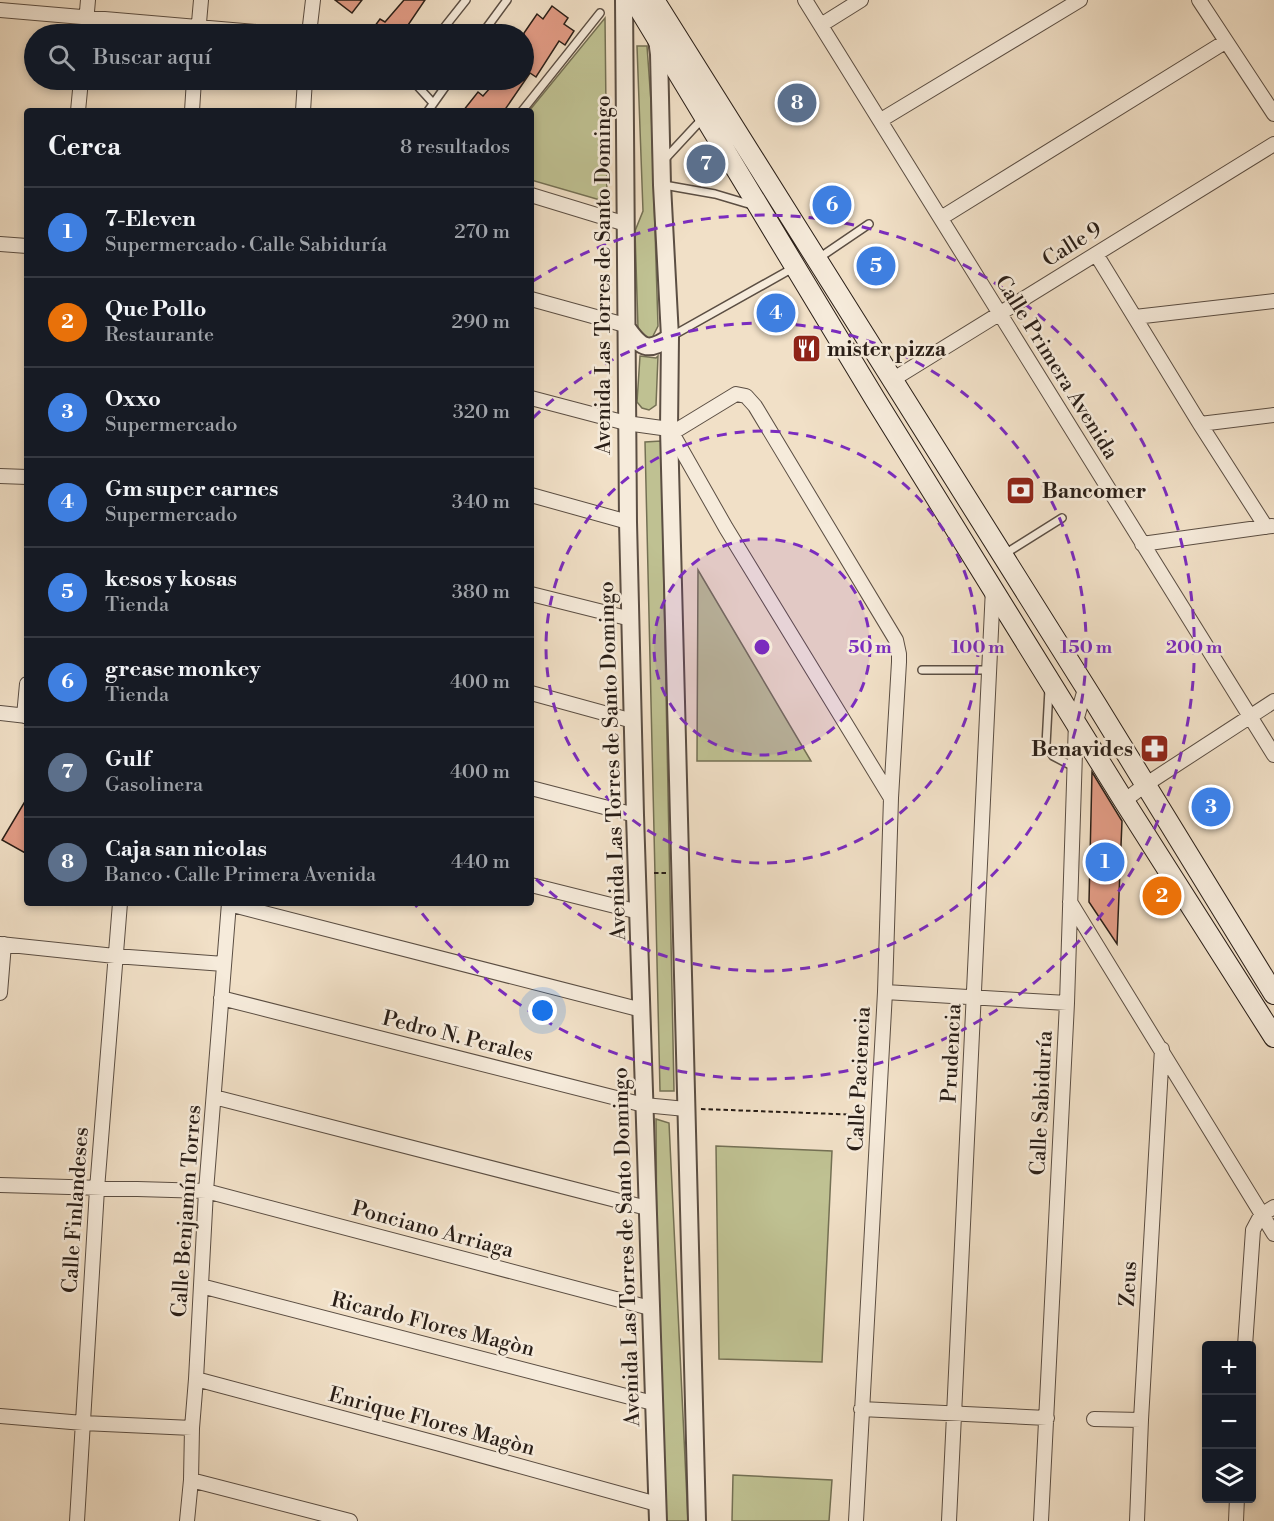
<!DOCTYPE html>
<html lang="es">
<meta charset="utf-8">
<style>
body{margin:0;font-family:"Libre Bodoni",serif;background:#20242c;color:#f1f3f6}
.controls{position:absolute;right:18px;bottom:18px;display:grid;overflow:hidden;border-radius:6px;box-shadow:0 3px 9px #0003}
.controls button{width:54px;height:54px;display:grid;place-items:center;padding:0;border:0;border-bottom:2px solid #363941;background:#171b24;color:#f1f3f6;font:30px sans-serif}
.you{position:absolute;left:543px;top:1011px;width:21px;height:21px;margin:-15px;border:4px solid #fff;border-radius:50%;background:#1a73e8;box-shadow:0 0 0 9px #1a73e833}
.badge{display:grid;place-items:center;width:39px;height:39px;border-radius:50%;background:#c59692;color:#fff;font-size:20px;font-weight:700}
.pin{position:absolute;translate:-50% -50%;border:3px solid #fff;box-shadow:0 2px 6px #0006}
.list{margin:0;padding:0;list-style:none}
h2{display:flex;justify-content:space-between;align-items:center;height:78px;margin:0;padding:0 24px;font-size:26px}
h2 small{font-size:20px;font-weight:400;color:#9ea1a6}
.list li{display:grid;grid-template-columns:39px 1fr auto;gap:18px;align-items:center;box-sizing:border-box;height:90px;padding:0 24px;border-top:2px solid #363941}
.list b{display:block;font-size:22px;white-space:nowrap}
.list p{margin:0;font-size:20px;white-space:nowrap;color:#9ea1a6}
.list em{font-size:20px;font-style:normal;color:#9ea1a6}
.icon{flex:none;width:33px;height:33px;fill:none;stroke:currentColor;stroke-width:2;stroke-linecap:round;stroke-linejoin:round}
.map{position:relative;flex:none;width:1274px;height:1521px;overflow:hidden}
.search{position:absolute;background:#171b24;box-shadow:0 3px 9px #0003;left:24px;top:24px;width:510px;height:66px;display:flex;align-items:center;gap:15px;box-sizing:border-box;padding:0 21px;border-radius:33px;color:#9ea1a6;font-size:22px}
.panel{position:absolute;background:#171b24;box-shadow:0 3px 9px #0003;left:24px;top:108px;width:510px;height:798px;border-radius:6px}
.map>svg:first-child{display:block}
</style>
<div class="map">
<svg width="1274" height="1521" viewBox="0 0 1274 1521">
<rect width="100%" height="100%" fill="#f1e0c7"/>
<filter id="stains"><feTurbulence type="fractalNoise" baseFrequency=".00333" numOctaves="4"/><feColorMatrix values="0 0 0 0 .2 0 0 0 0 .09 0 0 0 0 .02 0 0 0 .5 -.17"/></filter>
<radialGradient id="worn" r=".72"><stop offset=".6" stop-color="#630" stop-opacity="0"/><stop offset="1" stop-color="#630" stop-opacity=".3"/></radialGradient>
<!-- green -->
<path fill="#bfc192" stroke="#747054" stroke-width="1.5" d="M605,18L607,202L531,180V111H529Z
M637,46H647L651,102L658,326L652,338L649,339L642,335L638,328L635,231L643,211Z
M640,356L656,358L658,356L656,405L649,410L642,408L637,402Z
M661,441L674,1091H660L645,442Z
M698,570L811,761H697Z
M656,1119L669,1123L688,1521H661L658,1443Z
M716,1146L832,1151L822,1362L719,1359Z
M733,1475L832,1480L829,1521H732Z"/>
<!-- building -->
<path fill="#e39c86" stroke="#291e17" stroke-width="1.5" d="M335,0H362L352,13Z
M404,0H425L402,34H369L380,19L385,22Z
M552,6L568,18L564,24L574,31L565,45L559,41L536,77L530,73L504,111H463L478,92L483,96L497,80H524V33L537,14L543,19Z
M703,144L722,175L709,183L690,153Z
M1092,772L1122,821L1117,944L1089,902Z
M27,798V854L2,840Z"/>
<g fill="none" stroke-linecap="round" stroke-linejoin="round">
<defs>
<path id="service" d="M439,34L466,0
M482,34L507,0
M412,80L433,103
M428,111L450,80
M522,111L600,13
M664,160L703,118
M664,185L715,194L752,205
M819,258L869,224
M672,336L793,268
M1003,555L1062,518
M922,670H989
M1049,689L1046,745L1053,756L1074,767"/>
<path id="minor" d="M805,0L1274,755
M1199,0L1274,114
M0,10L280,34
M821,25L861,0
M85,34L88,0
M198,34L201,0
M309,34L313,0
M78,111L81,80
M192,111L194,80
M303,111L305,80
M881,120L1080,0
M531,195L626,224
M941,218L1225,42
M0,244L27,246
M1096,254L1200,424L1266,527
M531,299L625,325
M1135,317L1274,301
M892,380L1274,144
M531,398L626,423L669,429L672,433L736,394L746,396L755,406L896,640L899,654V662L891,798L885,992L856,1521
M1200,424L1274,415
M672,433L726,528L891,798
M0,476L27,477
M531,495L628,522
M1142,544L1272,526
M531,594L631,619
M531,693L633,721
M0,713L27,716
M24,716L27,684
M531,788L635,815
M1124,801L1145,785L1274,701
M531,885L639,912
M1070,902L1274,1234
M229,904L642,1010
M0,944L115,956L224,964
M885,992L1067,1003
M0,993L4,944
M221,998L644,1105L686,1109
M214,1097L647,1208
M0,1185L206,1191L650,1308
M201,1286L653,1403
M1245,1346L1253,1230L1261,1215L1274,1207
M196,1379L440,1444L657,1504
M861,1409L1047,1418
M0,1416L83,1423L192,1428
M1094,1419L1141,1420
M191,1480L350,1521
M77,1521L97,1189L120,903
M187,1521L191,1480L192,1428L196,1379L206,1191L229,903
M949,1521L993,588
M1041,1521L1067,1003L1076,721L1085,689
M1137,1521L1141,1420L1162,1049
M1236,1521L1237,1498"/>
<path id="tertiary" d="M624,0L628,522L635,815L658,1521
M657,40L659,54L662,185L670,337L669,429L697,1521
M625,325C640,347 647,354 670,337"/>
<path id="secondary" d="M634,0L875,399L1124,801L1274,1037
M654,0L1096,704L1274,994"/>
</defs>
<!-- service casing -->
<use href="#service" stroke="#5b4e43" stroke-width="10"/>
<!-- minor casing -->
<use href="#minor" stroke="#5b4e43" stroke-width="16"/>
<!-- tertiary casing -->
<use href="#tertiary" stroke="#5b4e43" stroke-width="20"/>
<!-- secondary casing -->
<use href="#secondary" stroke="#291e17" stroke-width="22"/>
<!-- path -->
<path stroke="#291e17" stroke-width="2" stroke-dasharray="4.5 3" stroke-linecap="butt" d="M654,873H666
M701,1109L863,1115"/>
<!-- service -->
<use href="#service" stroke="#f6ebdb" stroke-width="7"/>
<!-- minor -->
<use href="#minor" stroke="#f6ebdb" stroke-width="14"/>
<!-- tertiary -->
<use href="#tertiary" stroke="#f6ebdb" stroke-width="16"/>
<!-- secondary -->
<use href="#secondary" stroke="#f6ebdb" stroke-width="20"/>
</g>
<!-- distance rings -->
<circle cx="762" cy="647" r="108" fill="#7b2cbf" fill-opacity=".12"/>
<g fill="none" stroke="#7b2cbf" stroke-width="3" stroke-dasharray="10 8">
<circle cx="762" cy="647" r="108"/>
<circle cx="762" cy="647" r="216"/>
<path d="M533 418A324 324 0 1 1 533 876"/>
<path d="M533 281A432 432 0 1 1 415 904"/>
</g>
<!-- icons -->
<defs>
<symbol id="restaurant-square" viewBox="-11 -11 22 22"><rect x="-9" y="-9" width="18" height="18" rx="4" fill="#8f2418" stroke="#f6ebdb"/><path d="M-5-6h1v4h1v-4h1v4h1v-4h1v5L-1.5 .5V6h-2V.5L-5-1ZM5-6V6H3V1.5H1.5Q1.5-4 5-6Z" fill="#fff"/></symbol>
<symbol id="bank-square" viewBox="-11 -11 22 22"><rect x="-9" y="-9" width="18" height="18" rx="4" fill="#8f2418" stroke="#f6ebdb"/><path d="M-6-4H6V4H-6ZM0-2.3a2.3 2.3 0 1 0 0 4.6a2.3 2.3 0 1 0 0-4.6Z" fill="#fff"/></symbol>
<symbol id="pharmacy-square" viewBox="-11 -11 22 22"><rect x="-9" y="-9" width="18" height="18" rx="4" fill="#8f2418" stroke="#f6ebdb"/><path d="M-2-6h4v4h4v4h-4v4h-4v-4h-4v-4h4Z" fill="#fff"/></symbol>
</defs>
<g fill-rule="evenodd">
<use href="#restaurant-square" x="790" y="332" width="33" height="33"/>
<use href="#bank-square" x="1004" y="474" width="33" height="33"/>
<use href="#pharmacy-square" x="1138" y="732" width="33" height="33"/>
</g>
<g text-anchor="middle" stroke-width="5" stroke-linejoin="round" paint-order="stroke">
<!-- street labels -->
<g font-size="21" fill="#291e17" stroke="#f6ebdb">
<text transform="translate(1072 244) rotate(-32)" y="7">Calle 9</text>
<text transform="translate(603 275) rotate(-90)" y="7">Avenida Las Torres de Santo Domingo</text>
<text transform="translate(1057 367) rotate(58)" y="7">Calle Primera Avenida</text>
<text transform="translate(612 761) rotate(-92)" y="7">Avenida Las Torres de Santo Domingo</text>
<text transform="translate(458 1036) rotate(14)" y="7">Pedro N. Perales</text>
<text transform="translate(951 1053) rotate(-87)" y="7">Prudencia</text>
<text transform="translate(859 1079) rotate(-87)" y="7">Calle Paciencia</text>
<text transform="translate(1041 1103) rotate(-87)" y="7">Calle Sabiduría</text>
<text transform="translate(75 1210) rotate(-86)" y="7">Calle Finlandeses</text>
<text transform="translate(186 1211) rotate(-86)" y="7">Calle Benjamín Torres</text>
<text transform="translate(433 1229) rotate(15)" y="7">Ponciano Arriaga</text>
<text transform="translate(626 1247) rotate(-92)" y="7">Avenida Las Torres de Santo Domingo</text>
<text transform="translate(1128 1284) rotate(-87)" y="7">Zeus</text>
<text transform="translate(433 1324) rotate(14)" y="7">Ricardo Flores Magòn</text>
<text transform="translate(432 1421) rotate(15)" y="7">Enrique Flores Magòn</text>
</g>
<!-- poi labels -->
<g font-size="21" font-weight="bold" fill="#291e17" stroke="#f6ebdb" text-anchor="start">
<text x="827" y="356">mister pizza</text>
<text x="1042" y="498">Bancomer</text>
<text x="1133" y="756" text-anchor="end">Benavides</text>
</g>
</g>
<circle cx="762" cy="647" r="9" fill="#7b2cbf" stroke="#f6ebdb" stroke-width="3"/>
<g font-size="18" text-anchor="middle" font-weight="bold" fill="#7b2cbf" stroke="#f6ebdb" stroke-width="5" stroke-linejoin="round" paint-order="stroke">
<text x="870" y="653">50 m</text>
<text x="978" y="653">100 m</text>
<text x="1086" y="653">150 m</text>
<text x="1194" y="653">200 m</text>
</g>
<rect width="100%" height="100%" filter="url(#stains)"/>
<rect width="100%" height="100%" fill="url(#worn)"/>
</svg>
<div class="controls">
<button>+</button>
<button>−</button>
<button><svg class="icon" aria-label="layers" viewBox="0 0 24 24"><path d="M12 4l9 5-9 5-9-5zM3 14l9 5 9-5"/></svg></button>
</div>
<div class="you"></div>
<div class="pin badge" style="left:1105px;top:862px;background:#3f7fe0">1</div>
<div class="pin badge" style="left:1162px;top:896px;background:#e8710a">2</div>
<div class="pin badge" style="left:1211px;top:807px;background:#3f7fe0">3</div>
<div class="pin badge" style="left:776px;top:313px;background:#3f7fe0">4</div>
<div class="pin badge" style="left:876px;top:266px;background:#3f7fe0">5</div>
<div class="pin badge" style="left:832px;top:205px;background:#3f7fe0">6</div>
<div class="pin badge" style="left:706px;top:164px;background:#5c6f8a">7</div>
<div class="pin badge" style="left:797px;top:103px;background:#5c6f8a">8</div>
<div class="search"><svg class="icon" aria-label="search" viewBox="0 0 24 24"><circle cx="10" cy="10" r="6"/><path d="M15 15l6 6"/></svg>Buscar aquí</div>
<section class="panel">
<h2>Cerca<small>8 resultados</small></h2>
<ul class="list">
<li><span class="badge" style="background:#3f7fe0">1</span><div><b>7-Eleven</b><p>Supermercado · Calle Sabiduría</p></div><em>270 m</em></li>
<li><span class="badge" style="background:#e8710a">2</span><div><b>Que Pollo</b><p>Restaurante</p></div><em>290 m</em></li>
<li><span class="badge" style="background:#3f7fe0">3</span><div><b>Oxxo</b><p>Supermercado</p></div><em>320 m</em></li>
<li><span class="badge" style="background:#3f7fe0">4</span><div><b>Gm super carnes</b><p>Supermercado</p></div><em>340 m</em></li>
<li><span class="badge" style="background:#3f7fe0">5</span><div><b>kesos y kosas</b><p>Tienda</p></div><em>380 m</em></li>
<li><span class="badge" style="background:#3f7fe0">6</span><div><b>grease monkey</b><p>Tienda</p></div><em>400 m</em></li>
<li><span class="badge" style="background:#5c6f8a">7</span><div><b>Gulf</b><p>Gasolinera</p></div><em>400 m</em></li>
<li><span class="badge" style="background:#5c6f8a">8</span><div><b>Caja san nicolas</b><p>Banco · Calle Primera Avenida</p></div><em>440 m</em></li>
</ul>
</section>
</div>
